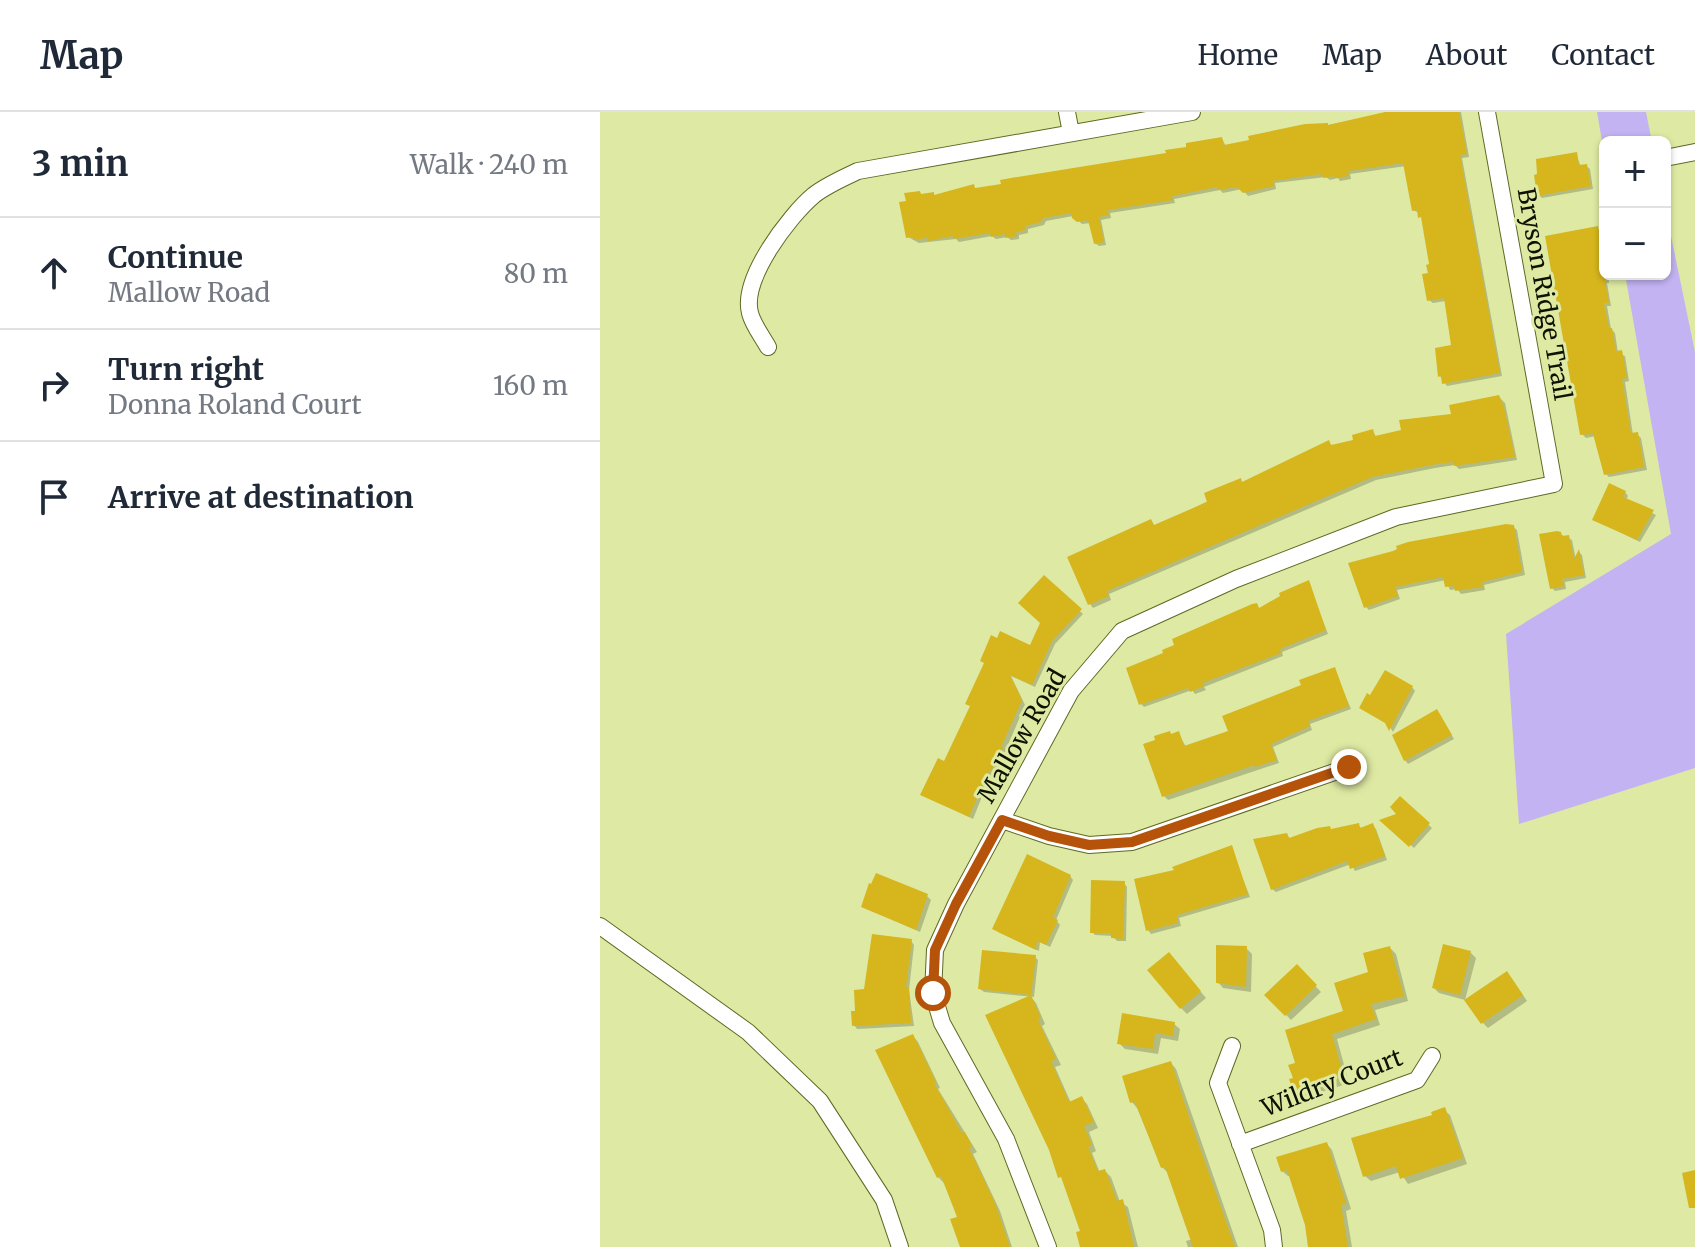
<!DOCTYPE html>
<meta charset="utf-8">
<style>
body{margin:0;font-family:Merriweather,serif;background:#f6f6f7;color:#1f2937}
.controls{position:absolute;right:24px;top:24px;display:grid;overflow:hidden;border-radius:12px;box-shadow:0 2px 6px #0004}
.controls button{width:72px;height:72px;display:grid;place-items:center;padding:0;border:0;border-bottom:2px solid #e0e1e3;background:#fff;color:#1f2937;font:40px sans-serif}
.stop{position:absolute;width:24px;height:24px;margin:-18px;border:6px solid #b45309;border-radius:50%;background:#fff}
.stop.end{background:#b45309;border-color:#fff;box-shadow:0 2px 8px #0008}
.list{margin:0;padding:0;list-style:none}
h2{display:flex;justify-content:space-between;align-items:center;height:104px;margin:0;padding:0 32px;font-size:34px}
h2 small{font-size:26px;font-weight:400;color:#747a83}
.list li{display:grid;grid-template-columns:52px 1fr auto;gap:24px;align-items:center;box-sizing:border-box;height:112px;padding:0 32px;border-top:2px solid #e0e1e3}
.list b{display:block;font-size:30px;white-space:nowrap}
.list p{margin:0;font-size:26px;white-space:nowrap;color:#747a83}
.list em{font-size:26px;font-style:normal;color:#747a83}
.icon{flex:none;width:44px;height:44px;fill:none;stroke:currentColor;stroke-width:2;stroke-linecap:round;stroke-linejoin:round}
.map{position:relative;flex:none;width:1095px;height:1135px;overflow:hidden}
header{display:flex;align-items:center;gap:48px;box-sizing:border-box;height:112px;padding:0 40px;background:#fff;border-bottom:2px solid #e0e1e3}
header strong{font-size:38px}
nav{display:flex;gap:44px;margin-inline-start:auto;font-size:28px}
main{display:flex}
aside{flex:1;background:#fff}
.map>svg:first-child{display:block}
</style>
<header>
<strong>Map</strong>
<nav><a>Home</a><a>Map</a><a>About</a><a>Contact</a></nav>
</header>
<main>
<aside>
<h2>3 min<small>Walk · 240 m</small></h2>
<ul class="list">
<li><svg class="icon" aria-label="ahead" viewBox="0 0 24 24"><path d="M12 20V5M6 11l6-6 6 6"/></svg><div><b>Continue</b><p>Mallow Road</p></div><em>80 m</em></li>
<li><svg class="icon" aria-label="right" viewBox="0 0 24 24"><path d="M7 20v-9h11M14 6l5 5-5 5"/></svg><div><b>Turn right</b><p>Donna Roland Court</p></div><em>160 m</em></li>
<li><svg class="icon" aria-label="arrive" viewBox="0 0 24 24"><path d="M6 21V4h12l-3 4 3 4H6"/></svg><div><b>Arrive at destination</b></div></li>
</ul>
</aside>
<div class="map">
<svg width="1095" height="1135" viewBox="0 0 1095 1135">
<rect width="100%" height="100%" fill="#deeaa3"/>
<!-- green -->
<path fill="#c3b3f3" d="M997,0H1046L1052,30H1005V47Z
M1065,95L1095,240V656L919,712L906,522L1071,422L1025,162H1065Z"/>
<!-- shadow -->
<path fill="#0003" d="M792,0H861L869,45L862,46L902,264L847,274L840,264L854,235L846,189L833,191L829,188L832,154L824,109L819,101L813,98L806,54L750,62L751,67L740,69L738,66L730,68L726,65L675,71L676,77L648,84L642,77L623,81L620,78L574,87L575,91L510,101L511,106L501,108L506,133L499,134L495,131L491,111L482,112L473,104L446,109L444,113L428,117V121L419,123V127L411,128L407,125L396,127L392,124L359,130L356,127L319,131L308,125L322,84L333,82L336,84L373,74L377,78L568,43L622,27L626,34Z
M976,42L981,55L986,54L990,57L993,77L942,86L939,83Z
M997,116L1000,120L1005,162H1008L1009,171H1007L1011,194H1007L1011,217L1015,221L1018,241L1025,244L1029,269L1025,270L1033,323L1037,322L1041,326L1047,358L1009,365L1006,362L996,324L986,326L982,322Z
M899,285L905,291L917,348L859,357L855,353L835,356L776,368L509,482L511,488L493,496L490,492L470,446L551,409L555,415L729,330L733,335L756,329L773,320L777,326L853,304Z
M1025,380L1028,384L1026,388L1056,403L1040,430L995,408Z
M913,415L917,418L925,463L884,473L885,478L861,482L857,477L850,478L846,468L797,478L800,487L769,498L766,495L751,453Z
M960,422L972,428L976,448L979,440L982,443L986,466L965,470L966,477L955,479L952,476Z
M444,465L483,502L455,532L435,575L411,564L425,593L397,659L390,665L373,707L323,682L345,652L371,595L431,535L442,511Z
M708,470L728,522L682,540L683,544L604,575L606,578L595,582L592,578L544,595L541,592L566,542L656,493L660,497Z
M734,557L751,597L710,612L712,618L673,635L679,651L568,688L564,684L572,624L579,622L586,635L630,620Z
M812,575L815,579L793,620L788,612Z
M840,603L854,627L808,652L805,648Z
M800,687L832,716L814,736L783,709L800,702Z
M758,713L762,717L772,713L776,717L787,748L755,759L751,752L676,780L672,777L686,723L691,727Z
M631,736L650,785L579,806L581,814L551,822L548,818L576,760Z
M470,764L473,768L456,808L460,813L450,835L440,830L439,839L398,820Z
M524,771L527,775L526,829H517L513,824L495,823L492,820Z
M327,784L331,788L320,820L264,795Z
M311,829L314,833L309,878L314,914L257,917L254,913L266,879Z
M646,836L652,842L651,880L623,876L618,870Z
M790,836L796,842L808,889L775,898L780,913L737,927L749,971L701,987L696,981L698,952L746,900Z
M870,840L876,846L865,888L839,881L834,876Z
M435,845L438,848L434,885L384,880L380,877Z
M574,848L606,886L587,902L581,896Z
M697,855L721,880L691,908L667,883Z
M912,867L927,889L888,916L882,910Z
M431,885L436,891L445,912L442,914L461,953L455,955L471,991L481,986L487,992L498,1016L489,1020L496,1039L492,1041L500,1061L505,1059L511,1065L520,1090L528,1095L538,1135H485Z
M574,912L580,917L578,929L561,926L558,942L525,937L519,931Z
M313,924L318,930L340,976L338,977L377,1040L373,1042L400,1099L412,1135H363L360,1106L344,1071L338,1065Z
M571,951L576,957L638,1135H588L586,1129L593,1127L568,1061L562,1055L537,996L532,990Z
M844,998L850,1003L867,1052L808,1072L800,1060L771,1069L765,1064Z
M727,1032L732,1038L751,1097L746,1099L752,1135H710L707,1112L691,1064H688L682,1059Z"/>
<!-- building -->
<path fill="#d6b61c" d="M785,0H859L867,42L860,43L900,261L842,272L841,264L838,265L835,236L851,233L844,186L827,189L822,162L828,161L826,153L829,152L821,105L818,106L817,98L812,99L803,51L748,59L749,64L735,66L734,64L724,66L720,62L673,69L674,74L643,81L637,75L618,78L617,75L572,84L573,88L508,98L509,103L499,105L504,130L494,132L488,108L477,110L472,106L471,101L443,106L441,110L425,114L426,118L416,120L417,124L405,126V122L391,125L390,121L353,127V124L328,129L327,126L313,128V125L306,126L299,90L306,89L304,81L320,79L321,82L334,80V83L374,72L375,76L401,72L400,68L411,66L566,41L565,38L586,35V31L622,25L624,33L649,28L648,24L705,12L728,11V13Z
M977,40L979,53L987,52L991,74L937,84L934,63L937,62L936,47Z
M998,114L1007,168H1005L1009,191H1004L1009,216H1012L1016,239L1022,238L1027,266L1022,267L1031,321L1038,320L1044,355L1004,363L993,322L980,323L945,124Z
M899,283L904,295L915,345L854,354L853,350L831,353L772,365L507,479L509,484L488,493L467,445L551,407L554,413L607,390L604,381L641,366L642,370L729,328L731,333L753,328L752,323L773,317L775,324L801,318L799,308L851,302L849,293Z
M1009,371L1026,379L1023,385L1054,398L1037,428L992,408Z
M906,412L914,413L922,460L882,470L883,475L855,479L854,474L845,475L843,465L795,475L798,484L764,496L748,451L793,439L797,437L796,434L808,430Z
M957,419L961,420L962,424L969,423L974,447L979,437L984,463L962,467L964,474L950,477L939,422Z
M444,463L482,497L452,529L432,573L410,563L422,588L401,635L403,636L394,655L387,662L369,705L320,683L338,646L344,649L370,594L365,592L384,551L380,549L391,523L397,526L400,519L430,533L440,511L418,491Z
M709,468L726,518L680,537L681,541L602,571L604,574L590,580L588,576L539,593L526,556L563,541L562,538L574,533L572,527L652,492L657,491L659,496L680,484L679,481Z
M735,555L749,594L708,609L710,614L671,632L677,648L655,655L654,653L562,685L543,632L555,628L554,624L570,619L571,622L579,619L584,634L628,619L622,604L701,573L699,568Z
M785,558L813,574L789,619L785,611L759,596L767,581L770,583Z
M837,597L852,623L804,649L792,623Z
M800,684L830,711L809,735L779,708L796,702L790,695Z
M759,711L760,716L773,711L785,744L750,757L747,749L671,778L653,727L687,721L689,726L717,716L730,714L731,717Z
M632,733L648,782L577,803L578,811L546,819L534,767L574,758L572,755Z
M427,742L471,763L453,805L458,808L446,833L437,829L436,838L392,817Z
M276,761L328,782L316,818L261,795L269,771L271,772Z
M491,768L525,769L523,827L511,826V821H490Z
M272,822L312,827L306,875H309L311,911L252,914L251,899H255L254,878L264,877Z
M843,832L871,839L860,883L832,876Z
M616,833L647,834L646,875L616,871Z
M790,834L804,884L771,892L776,907L732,922L744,966L694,982L689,967L693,966L688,953L695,951L685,918L743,899L734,871L768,860L763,841Z
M382,838L436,843L431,883L378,877Z
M569,840L601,879L580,897L547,858Z
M697,852L717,873L685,904L664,883Z
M907,859L923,883L881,912L864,888Z
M431,883L441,906L438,908L456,947L451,949L469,990L482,984L494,1010L484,1014L492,1033L488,1035L498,1059L505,1057L517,1089L523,1087L534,1135H480L476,1120L480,1119L461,1065L458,1066L449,1038L385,903Z
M522,901L575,910L573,924L555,921L553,937L517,932Z
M313,922L336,970L334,971L362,1021L365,1020L372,1034L369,1036L395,1091L410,1135H360L350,1107L357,1105L341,1064L337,1066L275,938Z
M571,949L590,1008L635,1135H593L565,1055L561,1056L535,990L530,991L522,964Z
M845,995L863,1046L800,1067L796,1054L763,1065L751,1026L832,1003L831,1000Z
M727,1030L746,1091L741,1093L748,1135H708L705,1113L687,1058L681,1060L676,1045Z
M1095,1058V1096H1089L1082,1061Z"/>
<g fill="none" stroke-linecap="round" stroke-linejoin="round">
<defs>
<path id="minor" d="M467,0L471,21
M1065,46L1095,40
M168,235C162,224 153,213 150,201C141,167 189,104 214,83C227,73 243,66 258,59L592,0
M402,708L449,724L489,733L532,730L749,655
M0,814L148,920L220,989L284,1088L300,1135
M632,934L618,971L672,1118L674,1135
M640,1032L817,968L832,944
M448,1135L406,1027L342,911L333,881L335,838L356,792L471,579L522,519L636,467L796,405L954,372L887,0"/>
</defs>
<!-- minor casing -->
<use href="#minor" stroke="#606823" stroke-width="18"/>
<!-- minor -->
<use href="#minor" stroke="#fff" stroke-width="16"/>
</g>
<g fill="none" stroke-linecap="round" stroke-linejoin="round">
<!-- route -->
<path stroke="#b45309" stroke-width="10" d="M333,881L335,838L356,792L402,708L449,724L489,733L532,730L749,655"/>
</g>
<g text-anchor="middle" stroke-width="6" stroke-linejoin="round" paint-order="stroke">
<!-- street labels -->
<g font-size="24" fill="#0e1100" stroke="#deeaa3">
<text transform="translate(944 182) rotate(80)" y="8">Bryson Ridge Trail</text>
<text transform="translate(422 624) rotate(-60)" y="8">Mallow Road</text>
<text transform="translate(732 971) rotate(-21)" y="8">Wildry Court</text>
</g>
</g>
</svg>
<div class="controls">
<button>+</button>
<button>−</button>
</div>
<div class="stop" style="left:333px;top:881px"></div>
<div class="stop end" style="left:749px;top:655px"></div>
</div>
</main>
